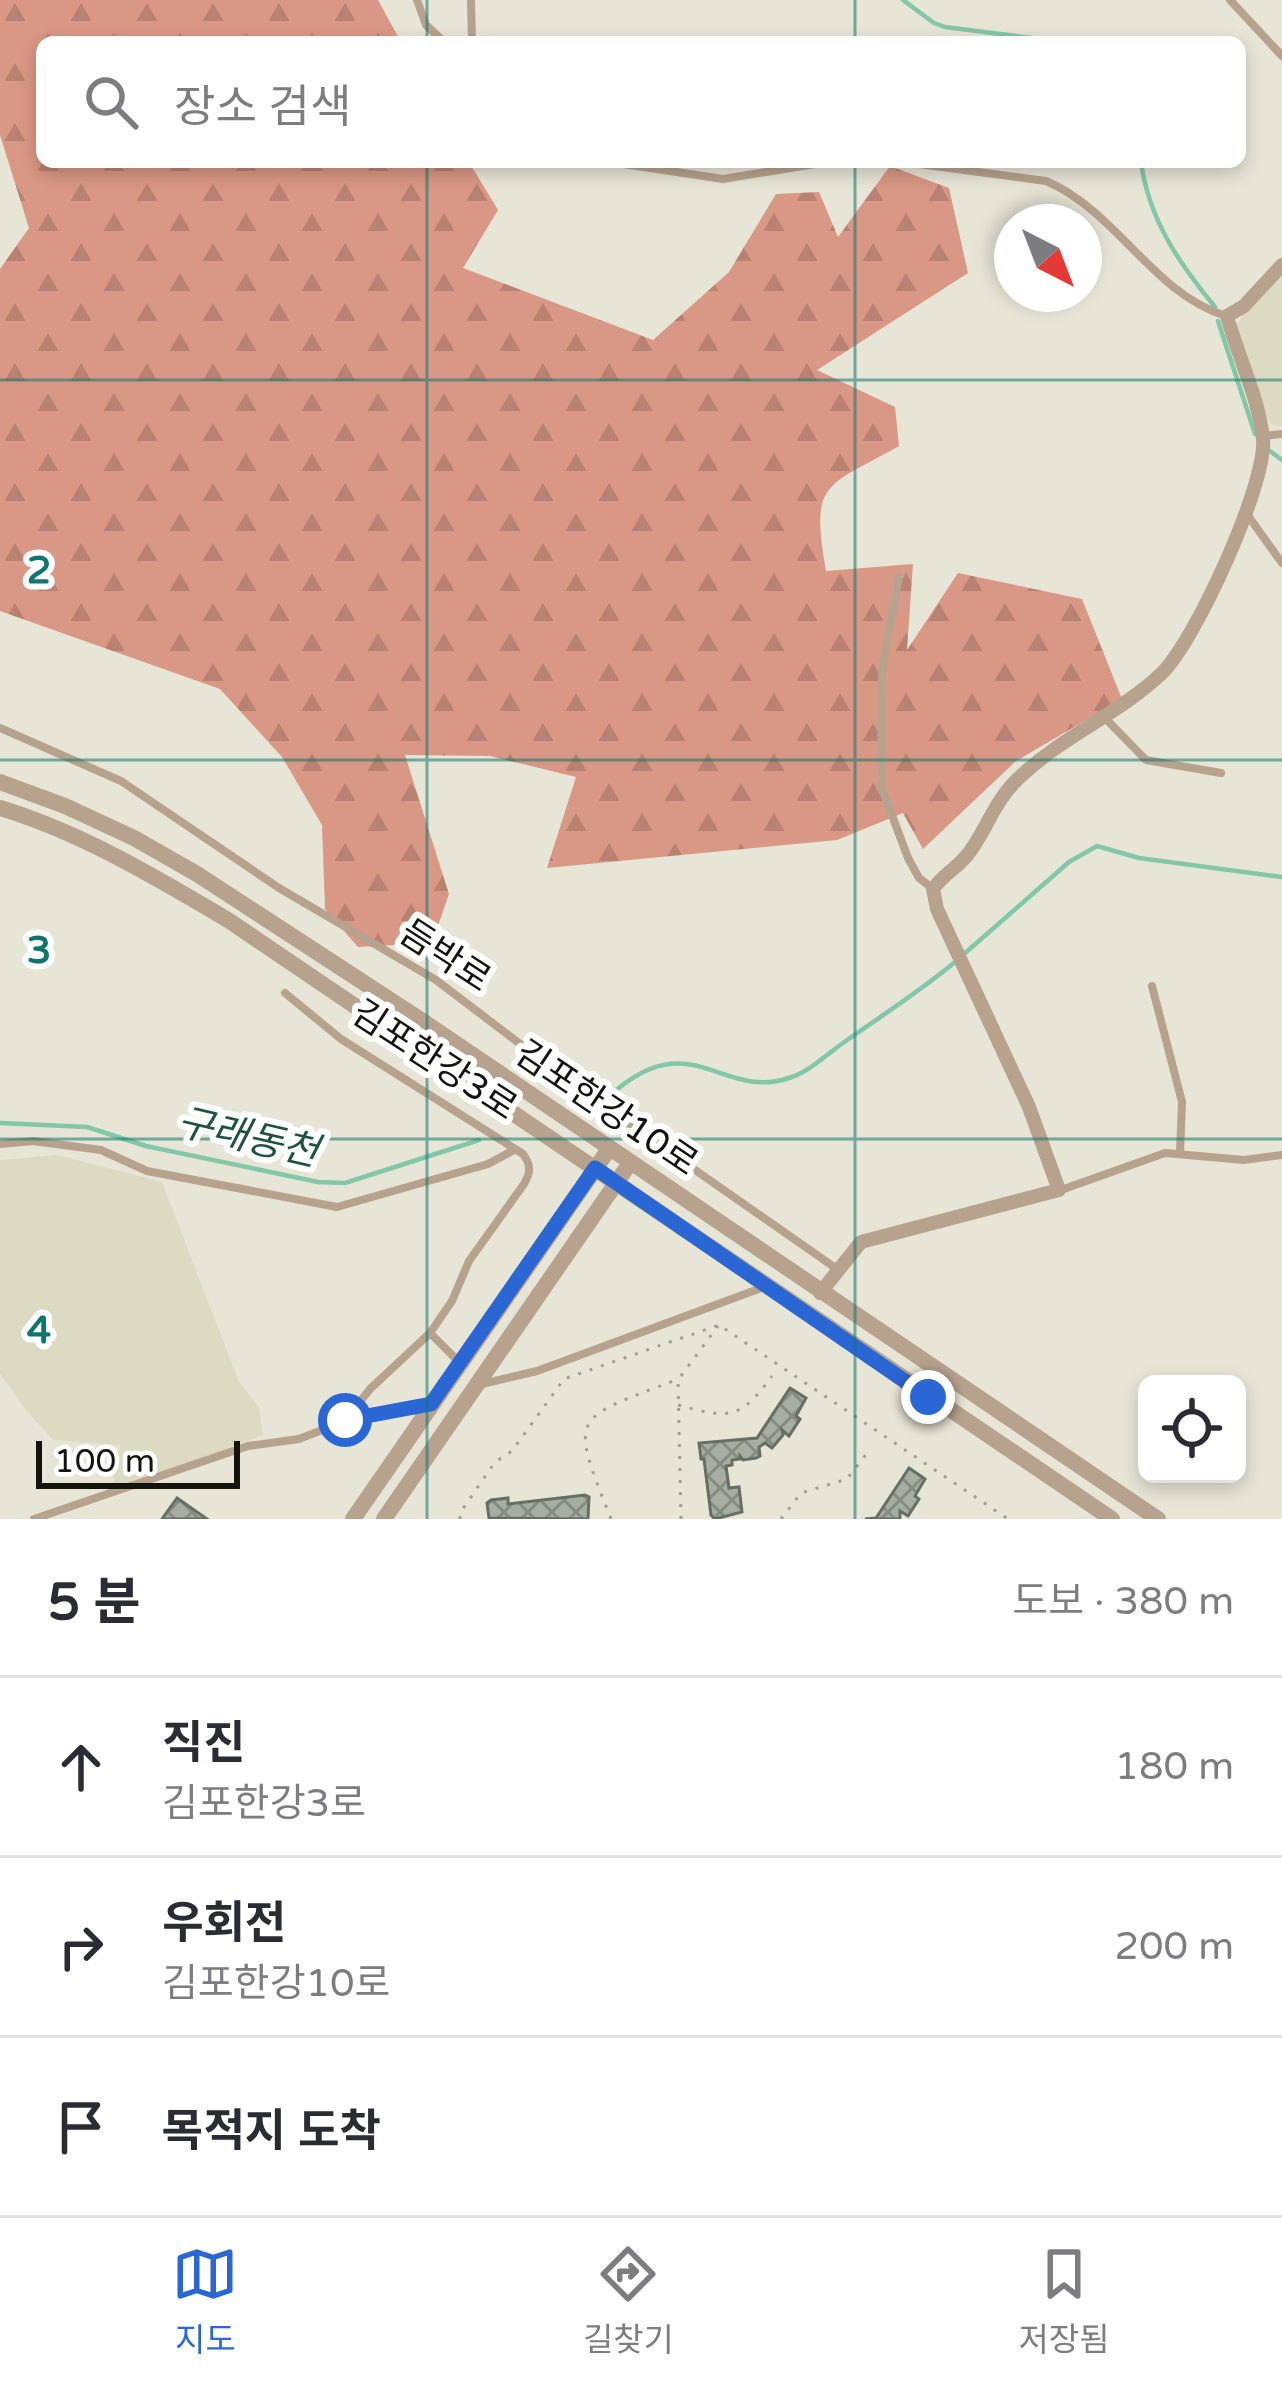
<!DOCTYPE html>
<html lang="ko">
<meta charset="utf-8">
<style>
body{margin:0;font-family:"Varela Round","Noto Sans KR",sans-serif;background:#f2f2f3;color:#2b2b33}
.controls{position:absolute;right:36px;bottom:36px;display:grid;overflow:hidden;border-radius:18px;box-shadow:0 6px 18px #0003}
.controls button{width:108px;height:108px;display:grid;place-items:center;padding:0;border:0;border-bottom:3px solid #e1e1e2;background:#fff;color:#2b2b33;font:60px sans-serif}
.compass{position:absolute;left:994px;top:204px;width:108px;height:108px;border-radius:50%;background:#fff;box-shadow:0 6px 18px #0003;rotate:138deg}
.scale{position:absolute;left:36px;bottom:30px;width:204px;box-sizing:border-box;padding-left:12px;border:6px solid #14140f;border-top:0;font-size:33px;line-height:42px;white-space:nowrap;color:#14140f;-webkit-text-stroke:9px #fff;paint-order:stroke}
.stop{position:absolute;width:36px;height:36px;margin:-27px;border:9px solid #2a67d4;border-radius:50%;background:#fff}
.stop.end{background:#2a67d4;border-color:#fff;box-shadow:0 3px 12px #0008}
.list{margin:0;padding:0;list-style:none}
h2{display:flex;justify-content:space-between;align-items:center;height:156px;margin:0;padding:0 48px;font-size:51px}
h2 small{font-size:39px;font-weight:400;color:#7c7c81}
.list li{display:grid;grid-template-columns:78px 1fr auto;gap:36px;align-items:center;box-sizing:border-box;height:180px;padding:0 48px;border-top:3px solid #e1e1e2}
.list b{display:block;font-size:45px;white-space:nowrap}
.list p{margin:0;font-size:39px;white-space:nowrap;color:#7c7c81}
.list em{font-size:39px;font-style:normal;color:#7c7c81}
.icon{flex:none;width:66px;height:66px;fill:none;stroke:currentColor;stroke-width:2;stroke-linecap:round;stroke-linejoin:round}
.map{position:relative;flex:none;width:1282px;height:1519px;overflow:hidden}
.search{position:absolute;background:#fff;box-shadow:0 6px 18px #0003;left:36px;right:36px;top:36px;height:132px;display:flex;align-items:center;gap:30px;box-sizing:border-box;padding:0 42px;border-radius:18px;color:#7c7c81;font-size:45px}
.sheet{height:696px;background:#fff}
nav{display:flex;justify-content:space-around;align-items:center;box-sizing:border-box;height:168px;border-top:3px solid #e1e1e2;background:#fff;font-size:33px;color:#7c7c81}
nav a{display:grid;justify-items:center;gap:6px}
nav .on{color:#2a67d4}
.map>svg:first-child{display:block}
</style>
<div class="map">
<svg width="1282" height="1519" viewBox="0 0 1282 1519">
<defs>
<pattern id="forest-firs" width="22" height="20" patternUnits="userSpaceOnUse" patternTransform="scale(3)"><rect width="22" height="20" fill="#d99785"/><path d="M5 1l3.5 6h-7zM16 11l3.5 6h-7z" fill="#b98172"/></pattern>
<pattern id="building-cross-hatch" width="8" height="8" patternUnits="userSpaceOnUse" patternTransform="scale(3)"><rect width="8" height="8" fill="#a6aea1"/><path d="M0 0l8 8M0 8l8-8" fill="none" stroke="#868c82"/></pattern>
</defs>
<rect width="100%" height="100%" fill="#e7e5d6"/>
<!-- built -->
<path fill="#dddac4" d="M1282,273V426H1278L1271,424L1266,416L1236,327L1244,313Z
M58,1155L162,1182L239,1382L259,1407L263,1435L111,1493L120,1445L53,1440L26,1410L0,1374V1160Z"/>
<!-- forest -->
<path fill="url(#forest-firs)" d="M0,0H378L401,42H42V162H469L498,210L463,268L653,340L729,272L776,194L819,192L838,237L890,166L949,188L968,273L817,370L895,407L899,446C825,488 810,480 826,571L913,564L907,650L958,573L1082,599L1122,699L1016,761L923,849L903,813L837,840L547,868L576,777L490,756L405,755L449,894L432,943L358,947L325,909L322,825L282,757L220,689L0,611V269L29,228L0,135Z"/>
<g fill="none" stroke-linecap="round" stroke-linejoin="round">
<!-- stream -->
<path stroke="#81c7a8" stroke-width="4.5" d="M903,0L934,23L945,27L1063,42
M1141,162C1149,220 1179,263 1215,307
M1218,321L1255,434
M1270,451L1282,460
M964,954L1069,862L1097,846L1139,858L1282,877
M608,1097C692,1021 719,1101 789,1078C809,1072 826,1055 843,1043C881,1016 919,992 955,962
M0,1123L87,1127L146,1146L318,1182L345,1183L479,1140"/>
</g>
<!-- building -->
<path fill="url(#building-cross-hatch)" stroke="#676e63" stroke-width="3" d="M790,1388L806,1398L796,1416L800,1419L789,1436L782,1430L783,1435L772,1448L765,1443L759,1447L760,1456L756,1458L743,1460L740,1456V1459L732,1460V1465L726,1466L729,1488L739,1487L742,1512L715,1519L711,1515L704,1459H701L699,1443L757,1438Z
M909,1468L925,1479L915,1496L919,1499L908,1516L900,1511V1519H865L876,1518Z
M585,1495L589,1497L588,1519L489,1518L487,1503L491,1500L508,1498V1504Z
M177,1498L207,1519H162Z"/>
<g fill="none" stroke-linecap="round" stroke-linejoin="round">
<!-- path -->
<path stroke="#a09f93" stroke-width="3" stroke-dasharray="3 9" stroke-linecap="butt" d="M678,1405C729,1419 740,1420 772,1376
M460,1519V1513L495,1462L512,1451L564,1379L719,1325L1008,1519
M611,1519C569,1413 571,1420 676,1380
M681,1519L678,1380L718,1326
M781,1519L801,1493L847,1479L868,1452"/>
<!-- service -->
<path stroke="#b6a28d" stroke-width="8" d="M417,0L426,25L444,42
M471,0L472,42
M1230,0L1282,56
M610,162L723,179L827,162
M904,162L1046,181C1117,211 1152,293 1226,316
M1264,436L1282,434
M1246,513L1282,563
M899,577L882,669L881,786L908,858L919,878L932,888
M1104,717L1146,760L1221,773
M0,728L121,781L279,888L436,980L582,1091L837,1269
M1152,986L1182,1102L1180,1153
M285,993L341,1039L523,1154C531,1165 531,1172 524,1184L469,1261L452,1301L430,1333L459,1362
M0,1144L33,1141L101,1150L147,1171L337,1207L488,1164L514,1150
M1061,1190L1165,1153L1244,1160L1282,1155
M478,1385L537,1371L764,1287
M347,1418L370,1389L430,1333
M34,1519L248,1446L299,1439L345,1421L430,1404"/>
<!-- minor -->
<path stroke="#b6a28d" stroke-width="14" d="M820,1293L861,1242L1059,1190L1029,1107L937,909L933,889C943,874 961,866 971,850C990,823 995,799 1022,775C1065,735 1120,713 1162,673C1195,641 1267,484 1263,439C1259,398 1238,357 1227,316L1244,306L1282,265"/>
<!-- tertiary -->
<path stroke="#b6a28d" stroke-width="16" d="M0,782L65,806L134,838L197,874L424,1022L1158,1519
M0,808C82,833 155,877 228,920L1112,1519
M353,1519L609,1149
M384,1519L630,1163"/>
</g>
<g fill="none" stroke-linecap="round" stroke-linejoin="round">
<!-- route -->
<path stroke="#2a67d4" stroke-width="15" d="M345,1420L431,1404L595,1168L928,1397"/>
</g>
<!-- grid -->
<path fill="none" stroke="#0f766e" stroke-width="3" stroke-opacity="0.55" d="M427,0V42M855,0V42M427,162V1519M855,162V1519M0,380H1282M0,760H1282M0,1139H1282"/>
<g text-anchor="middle" stroke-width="12" stroke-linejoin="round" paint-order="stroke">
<!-- street labels -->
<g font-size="36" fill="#14140f" stroke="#fff">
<text transform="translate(446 955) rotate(33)" y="13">듬박로</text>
<text transform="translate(435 1059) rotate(33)" y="13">김포한강3로</text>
<text transform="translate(607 1107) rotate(34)" y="13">김포한강10로</text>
</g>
<!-- water labels -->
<g font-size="39" font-style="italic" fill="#1e543f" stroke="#fff">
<text transform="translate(248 1136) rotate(13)" y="14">구래동천</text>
</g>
</g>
<g font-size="39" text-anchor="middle" font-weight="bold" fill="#0f766e" stroke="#fff" stroke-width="12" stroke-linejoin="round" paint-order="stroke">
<text x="39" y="583">2</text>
<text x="39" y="963">3</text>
<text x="39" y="1343">4</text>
</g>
</svg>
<div class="controls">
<button><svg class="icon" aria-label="locate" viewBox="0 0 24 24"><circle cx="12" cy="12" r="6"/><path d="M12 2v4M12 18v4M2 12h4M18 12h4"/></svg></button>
</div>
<svg class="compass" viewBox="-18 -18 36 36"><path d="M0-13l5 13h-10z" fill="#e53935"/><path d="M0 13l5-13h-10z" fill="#7c7c81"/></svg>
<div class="scale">100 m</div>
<div class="stop" style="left:345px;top:1420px"></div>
<div class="stop end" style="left:928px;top:1397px"></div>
<div class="search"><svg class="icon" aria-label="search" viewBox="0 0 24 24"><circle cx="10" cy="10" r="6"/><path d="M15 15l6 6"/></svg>장소 검색</div>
</div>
<section class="sheet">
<h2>5 분<small>도보 · 380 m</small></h2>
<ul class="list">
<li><svg class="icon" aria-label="ahead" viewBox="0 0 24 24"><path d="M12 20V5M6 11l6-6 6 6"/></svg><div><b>직진</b><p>김포한강3로</p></div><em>180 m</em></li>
<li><svg class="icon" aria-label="right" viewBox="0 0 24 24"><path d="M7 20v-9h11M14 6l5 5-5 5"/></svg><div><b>우회전</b><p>김포한강10로</p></div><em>200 m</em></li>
<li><svg class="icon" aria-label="arrive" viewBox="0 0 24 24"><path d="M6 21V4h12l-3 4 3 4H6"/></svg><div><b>목적지 도착</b></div></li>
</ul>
</section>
<nav>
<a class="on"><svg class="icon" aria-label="map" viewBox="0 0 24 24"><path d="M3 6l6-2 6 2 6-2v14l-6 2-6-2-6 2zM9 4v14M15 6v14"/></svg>지도</a>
<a><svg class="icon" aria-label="directions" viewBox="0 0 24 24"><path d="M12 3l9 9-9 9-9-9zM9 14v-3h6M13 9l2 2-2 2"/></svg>길찾기</a>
<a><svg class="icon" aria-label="saved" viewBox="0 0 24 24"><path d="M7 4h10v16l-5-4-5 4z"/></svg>저장됨</a>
</nav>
